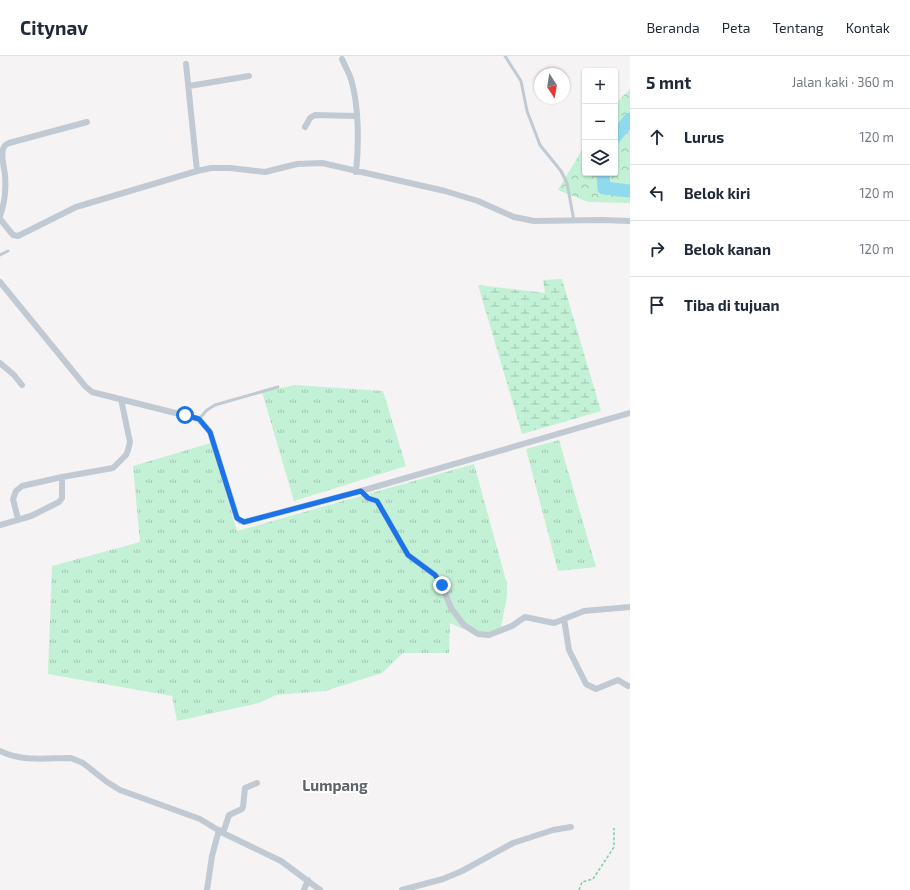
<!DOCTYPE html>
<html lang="id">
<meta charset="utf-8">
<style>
body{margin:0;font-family:"Exo 2",sans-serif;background:#f6f6f7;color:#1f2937}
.controls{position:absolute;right:12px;top:12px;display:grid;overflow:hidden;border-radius:4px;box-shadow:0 1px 3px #0004}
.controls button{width:36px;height:36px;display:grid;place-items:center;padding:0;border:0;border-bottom:1px solid #e0e1e3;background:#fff;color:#1f2937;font:20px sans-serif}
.compass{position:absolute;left:534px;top:12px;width:36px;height:36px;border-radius:50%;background:#fff;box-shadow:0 1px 3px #0004;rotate:168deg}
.stop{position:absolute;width:12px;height:12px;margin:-9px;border:3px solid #1a73e8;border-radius:50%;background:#fff}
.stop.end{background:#1a73e8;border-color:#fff;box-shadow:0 1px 4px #0008}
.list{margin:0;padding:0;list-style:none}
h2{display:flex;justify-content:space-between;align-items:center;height:52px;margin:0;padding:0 16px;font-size:17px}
h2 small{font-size:13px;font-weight:400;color:#747a83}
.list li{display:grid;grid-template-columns:26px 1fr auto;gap:12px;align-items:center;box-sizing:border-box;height:56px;padding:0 16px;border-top:1px solid #e0e1e3}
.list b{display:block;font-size:15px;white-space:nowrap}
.list em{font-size:13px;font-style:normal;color:#747a83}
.icon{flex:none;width:22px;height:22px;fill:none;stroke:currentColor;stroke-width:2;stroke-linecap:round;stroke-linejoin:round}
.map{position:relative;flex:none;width:630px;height:834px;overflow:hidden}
header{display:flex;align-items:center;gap:24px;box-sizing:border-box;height:56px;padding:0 20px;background:#fff;border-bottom:1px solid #e0e1e3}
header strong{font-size:19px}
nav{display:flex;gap:22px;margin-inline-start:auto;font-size:14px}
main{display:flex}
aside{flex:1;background:#fff}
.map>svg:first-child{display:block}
</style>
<header>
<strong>Citynav</strong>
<nav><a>Beranda</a><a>Peta</a><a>Tentang</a><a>Kontak</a></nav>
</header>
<main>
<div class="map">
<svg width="630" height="834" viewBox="0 0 630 834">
<defs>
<pattern id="grass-tufts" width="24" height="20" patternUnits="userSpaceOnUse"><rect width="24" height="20" fill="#c3f1d5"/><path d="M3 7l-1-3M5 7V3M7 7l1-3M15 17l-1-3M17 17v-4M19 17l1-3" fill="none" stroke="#a0c6b0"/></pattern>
<pattern id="forest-crowns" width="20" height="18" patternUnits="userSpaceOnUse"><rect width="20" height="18" fill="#c3f1d5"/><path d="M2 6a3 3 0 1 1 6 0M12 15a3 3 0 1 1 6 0" fill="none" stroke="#a0c6b0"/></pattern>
<pattern id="wetland-marsh" width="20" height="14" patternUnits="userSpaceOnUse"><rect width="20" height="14" fill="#c3f1d5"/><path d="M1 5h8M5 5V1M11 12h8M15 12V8" fill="none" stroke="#a0c6b0"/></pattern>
</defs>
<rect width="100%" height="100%" fill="#f5f3f3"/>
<!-- grass -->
<path fill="url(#grass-tufts)" d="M295,329L383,335L406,410L294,445L262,336Z
M559,384L596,511L558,515L526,393Z
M211,387L237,475L474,408L507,528V540L500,576C478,581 470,576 450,567L449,597H403L382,617L325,635L276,639L259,647L177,665L172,640L48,618L52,510L140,486L133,410Z"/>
<!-- forest -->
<path fill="url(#forest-crowns)" d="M630,33V147L588,146L558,134L585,89V117H615V48Z"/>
<!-- wetland -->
<path fill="url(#wetland-marsh)" d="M562,223L601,355L522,378L478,229L545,237L543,224Z"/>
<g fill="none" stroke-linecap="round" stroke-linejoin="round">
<!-- river -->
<path stroke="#90daee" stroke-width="13" d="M615,81L630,63
M603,117L604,132L630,135"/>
<!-- path -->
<path stroke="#7ad0a6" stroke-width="1.5" stroke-dasharray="3 2" stroke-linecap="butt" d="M579,834L582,826L593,823L614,791V772"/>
<!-- lane -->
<path stroke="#c1cad2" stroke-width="3" d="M505,0L521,25L527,55L540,89L561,115L567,127L574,165
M0,199L8,195
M199,363L207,354L215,349L278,331"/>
<!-- street -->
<path stroke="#c1cad2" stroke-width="6" d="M342,3C345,10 349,17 351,23C359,50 359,88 356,116
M186,8L197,115
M189,30L249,20
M305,71L310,62L315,59L356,60
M0,160C5,147 6,132 5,119C4,111 1,101 3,93C4,90 6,88 9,87L87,66
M0,163L13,179L18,180L76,151L197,115L211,112H230L265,116L297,108L322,107L445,135L478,145L514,161L534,165L602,164L630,165
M0,226L85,330L92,336L199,363L210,376L237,462L240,465L244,466L361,435L630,357
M0,307L14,319L22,329
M361,435L368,443L377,445L408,499L435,519L442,529L451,552L464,569L478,578L489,579L512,570L525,561L554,567L584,555L630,551
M18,463L13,443L16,435L22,430L62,421L113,412L126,399L128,394L130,386L121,343
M0,469L31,460L59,446L62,442V421
M564,563L569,594L586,628L596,633L618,624L628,630
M0,695C22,706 47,702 71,702L83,707L107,726L120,734L200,763L223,777L281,805L320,834
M223,777L229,759L242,753L243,751L245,732L257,727
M207,834L212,800L219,774
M304,834L308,824
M402,834L443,823L462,815L513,787L553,774L571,771"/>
</g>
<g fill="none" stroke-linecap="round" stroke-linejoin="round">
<!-- route -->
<path stroke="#1a73e8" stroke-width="5" d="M185,359L199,363L210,376L237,462L244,466L361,435L368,442L377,445L408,499L435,519L442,529"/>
</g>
<g text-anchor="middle" stroke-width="4" stroke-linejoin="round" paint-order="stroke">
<!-- quarter labels -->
<g font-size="15" font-weight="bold" fill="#5f6368" stroke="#fff">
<text x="335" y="735">Lumpang</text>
</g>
</g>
</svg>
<div class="controls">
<button>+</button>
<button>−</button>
<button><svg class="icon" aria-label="layers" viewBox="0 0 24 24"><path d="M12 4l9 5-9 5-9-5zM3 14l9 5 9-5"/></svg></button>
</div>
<svg class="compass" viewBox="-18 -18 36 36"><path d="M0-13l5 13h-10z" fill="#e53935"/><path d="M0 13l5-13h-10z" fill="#747a83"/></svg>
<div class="stop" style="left:185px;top:359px"></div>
<div class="stop end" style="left:442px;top:529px"></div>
</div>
<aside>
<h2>5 mnt<small>Jalan kaki · 360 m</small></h2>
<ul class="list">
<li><svg class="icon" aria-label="ahead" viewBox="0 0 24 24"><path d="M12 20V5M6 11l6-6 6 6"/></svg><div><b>Lurus</b></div><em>120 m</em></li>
<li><svg class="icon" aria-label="left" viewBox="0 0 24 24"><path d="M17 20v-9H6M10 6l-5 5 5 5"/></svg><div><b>Belok kiri</b></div><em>120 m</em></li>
<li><svg class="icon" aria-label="right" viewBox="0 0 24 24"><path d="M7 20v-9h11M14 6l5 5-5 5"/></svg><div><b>Belok kanan</b></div><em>120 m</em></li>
<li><svg class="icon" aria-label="arrive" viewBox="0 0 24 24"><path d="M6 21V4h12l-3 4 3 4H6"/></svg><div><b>Tiba di tujuan</b></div></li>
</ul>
</aside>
</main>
